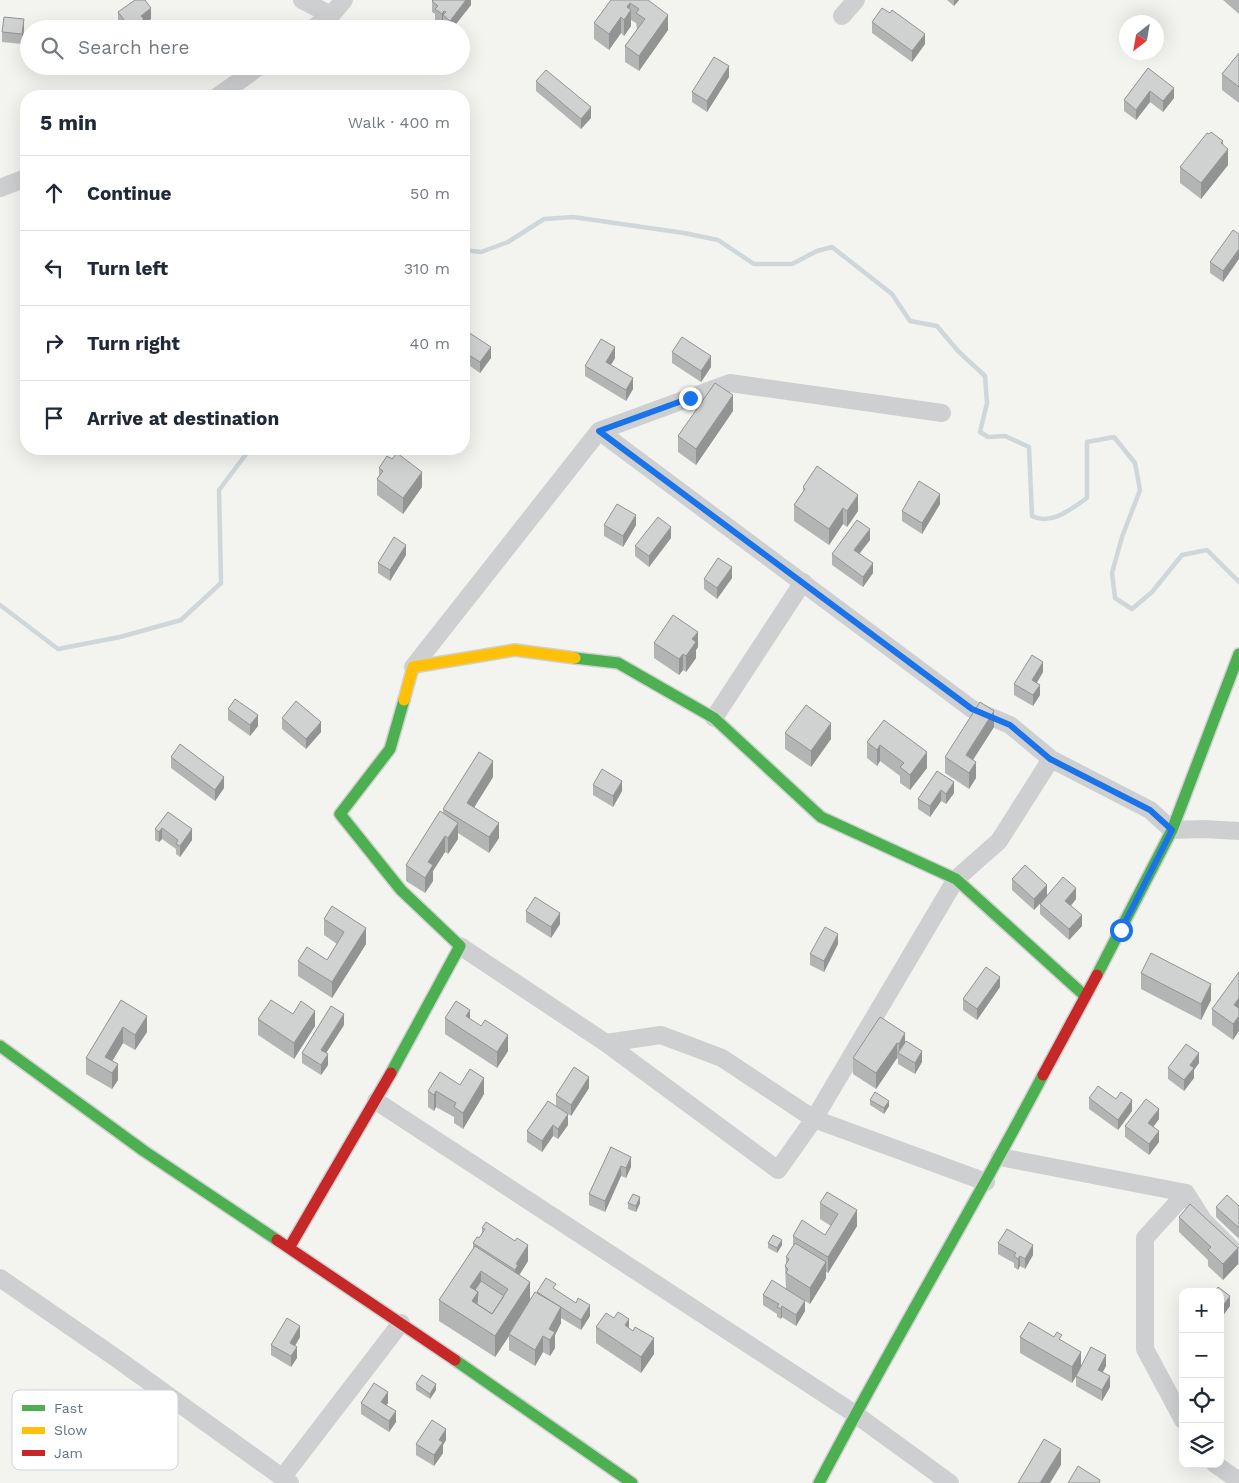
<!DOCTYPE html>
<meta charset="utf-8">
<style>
body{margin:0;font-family:"Work Sans",sans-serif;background:#f6f6f7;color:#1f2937}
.controls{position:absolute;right:15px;bottom:15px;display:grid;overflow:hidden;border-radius:10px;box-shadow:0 5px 20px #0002}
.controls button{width:45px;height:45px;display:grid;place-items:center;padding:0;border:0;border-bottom:1px solid #e0e1e3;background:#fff;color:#1f2937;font:25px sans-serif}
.compass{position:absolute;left:1119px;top:15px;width:45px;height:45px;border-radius:50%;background:#fff;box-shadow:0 5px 20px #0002;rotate:211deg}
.stop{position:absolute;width:15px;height:15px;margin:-11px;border:4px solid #1a73e8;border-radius:50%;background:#fff}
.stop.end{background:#1a73e8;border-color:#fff;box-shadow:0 1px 5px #0008}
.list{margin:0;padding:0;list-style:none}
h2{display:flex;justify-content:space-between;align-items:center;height:65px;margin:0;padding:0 20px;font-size:21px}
h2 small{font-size:16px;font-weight:400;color:#747a83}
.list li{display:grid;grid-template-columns:32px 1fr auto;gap:15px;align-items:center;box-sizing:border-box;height:75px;padding:0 20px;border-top:1px solid #e0e1e3}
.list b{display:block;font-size:19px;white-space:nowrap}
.list em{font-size:16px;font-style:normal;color:#747a83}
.icon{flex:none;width:28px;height:28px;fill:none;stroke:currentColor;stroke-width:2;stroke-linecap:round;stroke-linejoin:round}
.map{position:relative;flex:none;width:1239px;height:1483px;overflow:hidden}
.search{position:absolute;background:#fff;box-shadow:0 5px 20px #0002;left:20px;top:20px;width:450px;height:55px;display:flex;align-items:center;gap:12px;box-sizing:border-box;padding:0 18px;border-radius:28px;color:#747a83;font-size:19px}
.panel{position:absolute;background:#fff;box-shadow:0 5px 20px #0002;left:20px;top:90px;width:450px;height:365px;border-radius:20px}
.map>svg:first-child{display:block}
</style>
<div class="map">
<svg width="1239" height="1483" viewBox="0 0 1239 1483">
<rect width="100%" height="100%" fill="#f3f3f0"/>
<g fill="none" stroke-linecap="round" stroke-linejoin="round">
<!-- stream -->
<path stroke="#cfd7da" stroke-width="4.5" d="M464,250L481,252L508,242L544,219L573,217L684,233L718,240L754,264H792L817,251L832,247L892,294L910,321L937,326L958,351L985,376L987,403L980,432L988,437L1005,436L1029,447L1032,516C1051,526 1071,509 1087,498V442L1114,437L1135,463L1140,490L1122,537L1112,573L1115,598L1132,609L1152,592L1182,555L1207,550L1239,582
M0,605L58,649L120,637L181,620L221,583L219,490L250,449"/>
<defs>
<path id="fast" d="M575,658L618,663L714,718L821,817L956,879L1084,995
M1097,975L1172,830L1239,654
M0,1046L144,1151L277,1240
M391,1073L460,946L401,890L340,814L390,749L404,700
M455,1360L632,1483
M819,1483C891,1345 971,1212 1043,1075"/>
<path id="slow" d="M404,700L413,667L515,650L575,658"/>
<path id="jam" d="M1043,1075L1097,975
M277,1240L455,1360
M289,1248L391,1073"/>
</defs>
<!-- fast casing -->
<use href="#fast" stroke="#cfd1d1" stroke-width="14"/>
<!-- slow casing -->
<use href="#slow" stroke="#cfd1d1" stroke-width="14"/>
<!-- jam casing -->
<use href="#jam" stroke="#cfd1d1" stroke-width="14"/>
<!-- street -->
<path stroke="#cecfd0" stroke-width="18" d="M302,0L331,15
M842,16L856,0
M312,29L331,15L344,0
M218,96L260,66
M0,188L26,178
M599,431L972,709L1010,725L1051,759L1150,810L1172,830L1204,829L1239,831
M413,667L599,431L730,383L942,413
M714,718L803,582
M460,946L606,1043L778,1170L814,1119L986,1182
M606,1043L661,1035L722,1058L814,1119L956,879L999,841L1051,759
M376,1101L855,1414L950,1483
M1000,1157L1186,1193L1203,1220L1239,1256
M0,1278L116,1358L290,1483
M1183,1420L1145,1349V1238L1186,1193
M1215,1464L1239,1481
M282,1478L401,1323"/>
<!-- fast -->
<use href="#fast" stroke="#4caf50" stroke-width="11"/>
<!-- slow -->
<use href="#slow" stroke="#ffc107" stroke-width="11"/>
<!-- jam -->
<use href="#jam" stroke="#c62828" stroke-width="11"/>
</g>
<!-- wall -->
<path fill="#b3b5b5" d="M471,0V5L452,29H446L443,26V23L442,25L435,20V14L432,12V1Z
M611,0H648L668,30L639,71L625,62V46L637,29L636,23L631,20V26L624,36L621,33L609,50L594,39V23Z
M947,0H959L954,6Z
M1223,0H1239V14Z
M118,12L151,19L144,24V29H123L118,23Z
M890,13L925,44L912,62L872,33V22Z
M24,30L22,44L2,42V32Z
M1239,53V103L1222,90V74Z
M1148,68L1174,98L1163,112L1150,102L1136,120L1124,111V100Z
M729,77L707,112L692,102V92Z
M536,81L591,118L581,129L536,91Z
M1223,145L1228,165L1201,199L1180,183V167Z
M1238,233L1223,282L1210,273V262Z
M464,332L491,358L480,373L467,364Z
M672,352L711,367L701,382L672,363Z
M615,358L611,365L633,389L626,401L585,376V366Z
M733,411L696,465L678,452V436Z
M379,468L422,487L403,514L377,495V479L379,476Z
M803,487L858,511L847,527L843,524L829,545L794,521V505L803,492Z
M940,504L922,534L902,521V511Z
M604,525H636L623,547L604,536Z
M671,538L649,567L635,556V546Z
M870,540L860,553L873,573L863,587L832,565V554Z
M406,555L390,581L378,573V563Z
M732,578L717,599L704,589V579Z
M654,643L698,647L696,650V658L686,672L683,670L679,675L654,658Z
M1043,672L1037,683L1040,695L1033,706L1014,695V684Z
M228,709L258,726L250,736L228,720Z
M282,718L321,732L306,749L282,729Z
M884,720L927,768L910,790L900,783V776L880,761L877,766L867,758V742Z
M994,727L973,759L976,778L969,789L945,773V757Z
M785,733L831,739L811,767L785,749Z
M171,757L224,788L215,801L171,768Z
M937,771L954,793L946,804L941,801L930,817L918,809V799Z
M493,777L474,807L499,838L489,853L458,833V839L448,854L445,852L433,871V881L425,893L406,881V865L443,814V809Z
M593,785L622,791L613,807L593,795Z
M168,812L192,840L180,857L176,854V849L162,839L159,842L155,840V829Z
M1012,879L1047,896L1076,899L1071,906L1082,926L1069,940L1040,914V904L1045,898L1034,910L1012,890Z
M526,911L560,924L551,938L526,922Z
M324,919L366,944L332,998L298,976V961L327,960L337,944L324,935Z
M838,944L824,972L810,965V954Z
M1239,972L1233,1040L1212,1025V1009Z
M1141,973L1211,1000L1201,1020L1141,989Z
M1000,987L977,1020L963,1010V999Z
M121,1000L147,1032L135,1050L123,1043L112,1061L118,1080L112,1089L86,1074V1058Z
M293,1014L315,1026L294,1059L258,1035V1019Z
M880,1017L905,1041L922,1062L915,1074L898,1064V1059L897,1058L876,1089L853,1074V1058Z
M445,1018L508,1051L497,1068L445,1034Z
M344,1025L326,1053L328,1065L321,1075L302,1063V1053Z
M1199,1063L1194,1070V1078L1184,1091L1168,1079V1068Z
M460,1085L484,1094L463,1129L454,1123V1117L436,1107L434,1111L428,1107V1091Z
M589,1088L571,1116L556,1106V1095Z
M1089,1098L1116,1099L1132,1111L1118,1130L1089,1109Z
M870,1100L889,1106L884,1114L870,1105Z
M548,1101L568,1125L558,1139L553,1136L542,1152L527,1142V1131Z
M1159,1119L1153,1127L1159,1142L1149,1155L1125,1137V1126Z
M611,1147L631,1167L626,1178L621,1176L605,1212L589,1205V1194Z
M628,1203H640L636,1212L628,1209Z
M820,1203L857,1226L828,1273L826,1272V1278L810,1304L805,1301V1311L796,1326L782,1317L781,1319L777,1317V1314L763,1305V1295L786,1289L785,1266L786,1265V1257L793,1246V1236L825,1235L831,1226L820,1219Z
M1239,1206V1239L1216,1217V1207Z
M1179,1217L1238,1264L1223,1280L1208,1266V1260L1179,1232Z
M482,1228L528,1261L519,1275L530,1299L537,1293V1292L556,1290L590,1316L581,1330L561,1318V1323L555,1335V1348L550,1356L543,1352L535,1366L509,1350V1336L495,1357L439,1321V1300L473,1249V1243L479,1238L482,1233Z
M768,1243L782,1245L777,1253L768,1248Z
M998,1243L1033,1255L1025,1269L1020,1266L1018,1270L1014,1267V1263L998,1254Z
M596,1327L629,1328L654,1354L641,1373L596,1343Z
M300,1337L295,1346L297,1358L291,1367L271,1355V1345Z
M1020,1337L1062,1341L1081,1367L1106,1366L1103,1372L1110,1387L1102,1401L1076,1386V1376L1072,1383L1020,1353Z
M416,1384L436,1390L430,1399L416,1390Z
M361,1403H388L386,1405L396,1422L389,1432L361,1414Z
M446,1440L443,1445V1453L434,1466L416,1455V1444Z"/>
<!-- shaded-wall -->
<path fill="#929393" d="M466,0H471V5L452,29H450V21Z
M954,0H959L954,6Z
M630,3V12L631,10V26L624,36V20L627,7Z
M151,8V19L144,24V29H131L141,16Z
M444,11V16L443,15V23L442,25V14Z
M668,15V30L639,71V56Z
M621,17V33L609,50V34Z
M24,19V30L22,44V34Z
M925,34V44L912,62V51Z
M729,66V77L707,112V101Z
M1174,88V98L1163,112V101Z
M1150,91V102L1136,120V110Z
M591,107V118L581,129V119Z
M1223,141V156L1228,149V165L1201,199V183Z
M1239,249V259L1223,282V271Z
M491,347V358L480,373V362Z
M615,347V358L606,373V362Z
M467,354V364L464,369V358Z
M711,356V367L701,382V371Z
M633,378V389L626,401V390Z
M733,395V411L696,465V449Z
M422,472V487L403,514V498Z
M940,494V504L922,534V523Z
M858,495V511L847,527V511Z
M843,508V524L829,545V529Z
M636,515V525L623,547V536Z
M671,527V538L649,567V556Z
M870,529V540L854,560V550Z
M406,545V555L390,581V570Z
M873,563V573L863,587V577Z
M732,567V578L717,599V588Z
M698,632V647L696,650V658L686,672V656L692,639Z
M683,654V670L679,675V659Z
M1043,662V672L1032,690V680Z
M1040,685V695L1033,706V695Z
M994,711V727L966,771V755Z
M258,715V726L250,736V725Z
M321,722V732L306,749V739Z
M831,723V739L811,767V751Z
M880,745V761L877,766V750Z
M927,752V768L910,790V775Z
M493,761V777L467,819V803Z
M976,762V778L969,789V773Z
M224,777V788L215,801V790Z
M622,781V791L613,807V796Z
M954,782V793L946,804V794Z
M941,790V801L930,817V806Z
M458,823V839L448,854V838Z
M499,823V838L489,853V837Z
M162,828V839L159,842V832Z
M192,829V840L180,857V846Z
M445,836V852L433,871V881L425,893V878L428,862Z
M1047,885V896L1034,910V899Z
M1076,888V899L1065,912V901Z
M560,913V924L551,938V927Z
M1082,915V926L1069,940V929Z
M366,928V944L332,998V982Z
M838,934V944L824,972V961Z
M1000,977V987L977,1020V1009Z
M1211,984V1000L1201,1020V1004Z
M1239,998V1014L1234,1005Z
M470,1010V1026L466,1016Z
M315,1011V1026L294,1059V1043Z
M344,1014V1025L321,1061V1050Z
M147,1016V1032L135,1050V1035Z
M1239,1016V1031L1233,1040V1024Z
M123,1027V1043L107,1070L105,1057Z
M905,1033V1049L899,1053V1044Z
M508,1035V1051L497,1068V1052Z
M897,1043V1058L876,1089V1073Z
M922,1051V1062L915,1074V1063Z
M1199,1053V1063L1194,1070V1078L1184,1091V1080L1190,1065Z
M328,1054V1065L321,1075V1065Z
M118,1064V1080L112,1089V1073Z
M589,1077V1088L571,1116V1105Z
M484,1078V1094L463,1129V1113Z
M436,1091V1107L434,1111V1095Z
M1132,1100V1111L1118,1130V1120Z
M889,1101V1106L884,1114V1108Z
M1159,1109V1119L1148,1134V1123Z
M568,1114V1125L558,1139V1129Z
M553,1125V1136L542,1152V1141Z
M1159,1131V1142L1149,1155V1144Z
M631,1157V1167L626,1178V1168Z
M621,1166V1176L605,1212V1201Z
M640,1197V1203L636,1212V1206Z
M857,1210V1226L828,1273V1257Z
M782,1240V1245L777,1253V1248Z
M528,1245V1261L518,1277L515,1286V1270L516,1264Z
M1033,1245V1255L1025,1269V1259Z
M1238,1248V1264L1223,1280V1264Z
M1020,1256V1266L1018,1270V1259Z
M826,1262V1278L810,1304V1288Z
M481,1271V1292L478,1313L472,1311L470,1287Z
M530,1282V1303L509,1334V1336L495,1357V1336Z
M1230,1296V1306L1220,1320V1310Z
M805,1301V1311L796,1326V1315Z
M590,1305V1316L581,1330V1320Z
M782,1306V1317L781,1319V1309Z
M561,1307V1323L555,1335V1348L550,1356L549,1329Z
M629,1319V1335L625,1325Z
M300,1326V1337L290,1354V1343Z
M543,1336V1352L535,1366V1350Z
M654,1338V1354L641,1373V1357Z
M297,1347V1358L291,1367V1356Z
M1081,1352V1368L1072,1383V1367Z
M1106,1355V1366L1098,1380V1370Z
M1110,1376V1387L1102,1401V1390Z
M436,1384V1390L430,1399V1394Z
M388,1392V1403L381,1413V1402Z
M396,1411V1422L389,1432V1421Z
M446,1429V1440L443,1445V1453L434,1466V1455L439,1440Z
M1061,1449V1465L1050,1483H1040Z"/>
<!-- building -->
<path fill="#d0d2d2" stroke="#929393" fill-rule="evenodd" d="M135,0H145L151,8L141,16L144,19L131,29L118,12Z
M433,0H466L450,21L443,15L446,12L444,11L442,14L435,9L438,6L432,1Z
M611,0H648L668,15L639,56L625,46L645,19L636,13L639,9L630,3L627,7L631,10L624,20L621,17L609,34L594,23Z
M882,8L890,13L892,10L925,34L912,51L872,22Z
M4,17L24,19L22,34L2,32Z
M1239,53V87L1222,74Z
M714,57L729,66L707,101L692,92Z
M1148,68L1174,88L1163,101L1150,91L1136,110L1124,100Z
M546,70L591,107L581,119L536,81Z
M1211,132L1223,141L1221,143L1228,149L1201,183L1180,167L1207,133L1209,134Z
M1233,230L1239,234V249L1223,271L1210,262Z
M465,330L491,347L480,362L467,354L464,358V332Z
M682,337L711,356L701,371L672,352Z
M601,339L615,347L606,362L633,378L626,390L585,366Z
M715,383L733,395L696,449L678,436Z
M397,453L422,472L403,498L377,479L383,471L379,468L387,456L392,459Z
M817,466L858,495L847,511L843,508L829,529L794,505L805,489L803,487Z
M919,481L940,494L922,523L902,511Z
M617,504L636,515L623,536L604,525Z
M658,517L671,527L649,556L635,546Z
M857,520L870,529L854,550L873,563L863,577L832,554Z
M394,537L406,545L390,570L378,563Z
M718,558L732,567L717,588L704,579Z
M673,615L698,632L692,639L696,642L686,656L683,654L679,659L654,643Z
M1032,655L1043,662L1032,680L1040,685L1033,695L1014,684Z
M235,699L258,715L250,725L228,709Z
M296,701L321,722L306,739L282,718Z
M980,702L994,711L966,755L976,762L969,773L945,757Z
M806,705L831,723L811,751L785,733Z
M884,720L927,752L910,775L900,767L904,763L880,745L877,750L867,742Z
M180,744L224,777L215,790L171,757Z
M479,752L493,761L467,803L499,823L489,837L443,809Z
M602,769L622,781L613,796L593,785Z
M937,771L954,782L946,794L941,790L930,806L918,799Z
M440,811L458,823L448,838L445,836L428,862L433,865L425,878L406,865Z
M168,812L192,829L180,846L176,844L178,840L162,828L159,832L155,829Z
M1025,865L1047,885L1034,899L1012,879Z
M1063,877L1076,888L1065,901L1082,915L1069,929L1040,904Z
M535,897L560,913L551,927L526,911Z
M332,906L366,928L332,982L298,961L307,947L327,960L344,932L324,919Z
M825,927L838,934L824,961L810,954Z
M1151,953L1211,984L1201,1004L1141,973Z
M986,967L1000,977L977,1009L963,999Z
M1239,972V998L1234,1005L1239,1008V1016L1233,1024L1212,1009Z
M121,1000L147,1016L135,1035L123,1027L105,1057L118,1064L112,1073L86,1058Z
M271,1000L293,1014L301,1001L315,1011L294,1043L258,1019Z
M456,1001L470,1010L466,1016L481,1026L485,1020L508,1035L497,1052L445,1018Z
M331,1006L344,1014L321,1050L328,1054L321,1065L302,1053Z
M880,1017L905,1033L899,1044L897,1043L876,1073L853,1058Z
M906,1041L922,1051L915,1063L898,1053Z
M1186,1044L1199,1053L1190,1065L1194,1068L1184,1080L1168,1068Z
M574,1067L589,1077L571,1105L556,1095Z
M470,1069L484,1078L463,1113L454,1107L456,1103L436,1091L434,1095L428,1091L440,1072L460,1085Z
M1098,1086L1116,1099L1121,1092L1132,1100L1118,1120L1089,1098Z
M875,1092L889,1101L884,1108L870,1100Z
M1146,1099L1159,1109L1148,1123L1159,1131L1149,1144L1125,1126Z
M548,1101L568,1114L558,1129L553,1125L542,1141L527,1131Z
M611,1147L631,1157L626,1168L621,1166L605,1201L589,1194Z
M827,1192L857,1210L828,1257L793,1236L802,1220L825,1235L838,1214L820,1203Z
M633,1194L640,1197L636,1206L628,1203Z
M1227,1195L1239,1206V1228L1216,1207Z
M1190,1204L1238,1248L1223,1264L1208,1250L1211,1247L1179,1217Z
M486,1222L515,1241L517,1238L528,1245L516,1264L518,1265L515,1270L473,1243L477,1237L479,1238L485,1229L482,1228Z
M1007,1229L1033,1245L1025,1259L1020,1256L1018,1259L1014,1256L1016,1253L998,1243Z
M773,1235L782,1240L777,1248L768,1243Z
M795,1243L826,1262L810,1288L786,1273L788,1269L785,1266L789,1259L786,1257Z
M475,1246L530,1282L495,1336L439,1300ZM481,1271L508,1289L492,1314L472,1301L478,1292L470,1287Z
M546,1278L556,1284L553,1288L576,1303L578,1298L590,1305L581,1320L537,1292Z
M772,1280L805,1301L796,1315L782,1306L781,1309L777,1307L779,1304L763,1295Z
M481,1281L504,1296L492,1314L477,1304L478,1292L475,1290Z
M1218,1287L1230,1296L1220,1310V1292H1214Z
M535,1292L561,1307L549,1329L555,1332L550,1340L543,1336L535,1350L509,1334Z
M618,1312L629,1319L625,1325L633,1331L635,1327L654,1338L641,1357L596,1327L606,1313L614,1318Z
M287,1318L300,1326L290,1343L297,1347L291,1356L271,1345Z
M1029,1322L1054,1337L1057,1332L1062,1335L1059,1339L1081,1352L1072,1367L1020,1337Z
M1091,1347L1106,1355L1098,1370L1110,1376L1102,1390L1076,1376Z
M422,1375L436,1384L430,1394L416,1384Z
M374,1383L388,1392L381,1402L396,1411L389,1421L361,1403Z
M432,1420L446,1429L439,1440L443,1442L434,1455L416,1444Z
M1044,1439L1061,1449L1040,1483H1018Z
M1078,1466L1100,1480L1099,1483H1068Z"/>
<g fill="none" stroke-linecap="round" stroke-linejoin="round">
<!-- route -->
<path stroke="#1a73e8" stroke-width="6" d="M690,398L599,431L972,709L1010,725L1050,759L1150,810L1172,830L1121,930"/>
</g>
<!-- legend -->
<rect x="12" y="1390" width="166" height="80" rx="8" fill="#fff" stroke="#cfd5da" stroke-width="1"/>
<rect x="22" y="1405" width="23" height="6" fill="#4caf50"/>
<rect x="22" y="1427" width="23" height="7" fill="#ffc107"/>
<rect x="22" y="1450" width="23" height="6" fill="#c62828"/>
<g font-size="14" fill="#607384">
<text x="54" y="1413">Fast</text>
<text x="54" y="1435">Slow</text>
<text x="54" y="1458">Jam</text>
</g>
</svg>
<div class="controls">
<button>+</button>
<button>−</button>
<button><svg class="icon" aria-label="locate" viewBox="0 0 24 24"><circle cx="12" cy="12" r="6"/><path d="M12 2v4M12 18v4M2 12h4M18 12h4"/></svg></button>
<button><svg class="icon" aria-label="layers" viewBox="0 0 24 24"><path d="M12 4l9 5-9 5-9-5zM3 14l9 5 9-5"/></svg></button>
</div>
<svg class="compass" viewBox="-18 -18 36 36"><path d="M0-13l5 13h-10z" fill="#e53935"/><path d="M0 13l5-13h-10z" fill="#747a83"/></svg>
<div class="stop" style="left:1121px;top:930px"></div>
<div class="stop end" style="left:690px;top:398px"></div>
<div class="search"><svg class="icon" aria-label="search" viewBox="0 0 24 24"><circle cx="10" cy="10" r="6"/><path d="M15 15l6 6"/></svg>Search here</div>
<section class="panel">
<h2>5 min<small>Walk · 400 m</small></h2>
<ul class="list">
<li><svg class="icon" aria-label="ahead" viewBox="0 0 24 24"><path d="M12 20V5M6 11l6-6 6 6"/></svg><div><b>Continue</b></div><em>50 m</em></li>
<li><svg class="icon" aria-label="left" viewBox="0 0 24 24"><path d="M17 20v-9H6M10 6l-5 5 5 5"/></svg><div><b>Turn left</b></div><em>310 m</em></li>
<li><svg class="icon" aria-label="right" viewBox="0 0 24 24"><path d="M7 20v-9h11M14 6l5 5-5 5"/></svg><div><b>Turn right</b></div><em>40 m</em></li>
<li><svg class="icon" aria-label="arrive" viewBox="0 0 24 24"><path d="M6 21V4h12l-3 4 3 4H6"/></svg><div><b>Arrive at destination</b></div></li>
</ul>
</section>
</div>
